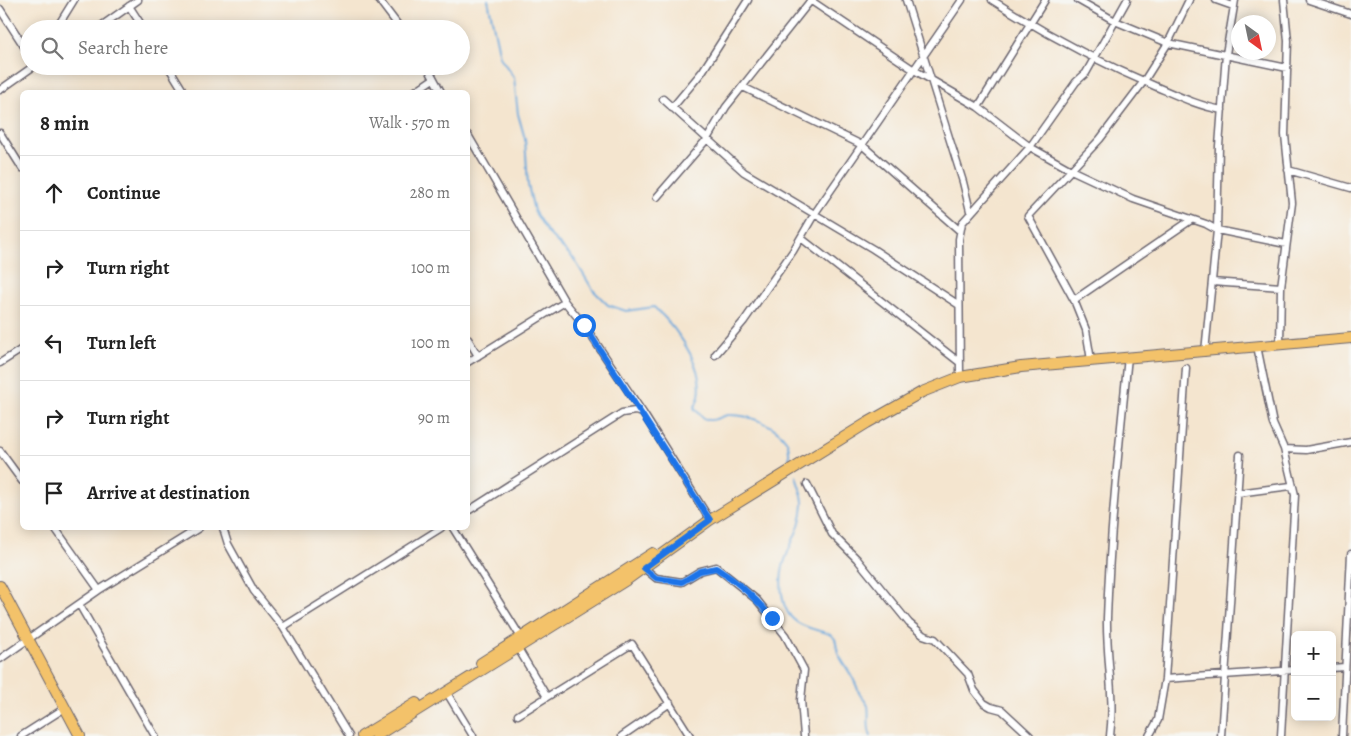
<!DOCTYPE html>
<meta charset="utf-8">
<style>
body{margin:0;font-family:Alegreya,serif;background:#f2f2f2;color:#222}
.controls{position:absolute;right:15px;bottom:15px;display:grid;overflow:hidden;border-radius:8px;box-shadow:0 2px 12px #0003}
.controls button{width:45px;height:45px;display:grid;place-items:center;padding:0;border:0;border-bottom:1px solid #e0e0e0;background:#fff;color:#222;font:25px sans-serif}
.compass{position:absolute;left:1231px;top:15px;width:45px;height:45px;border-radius:50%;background:#fff;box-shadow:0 2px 12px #0003;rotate:147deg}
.stop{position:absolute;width:15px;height:15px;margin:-11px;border:4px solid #1a73e8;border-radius:50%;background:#fff}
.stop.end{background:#1a73e8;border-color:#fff;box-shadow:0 1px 5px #0008}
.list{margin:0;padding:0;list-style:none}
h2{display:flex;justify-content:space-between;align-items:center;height:65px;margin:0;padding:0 20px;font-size:21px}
h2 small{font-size:16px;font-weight:400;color:#767676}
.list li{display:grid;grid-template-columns:32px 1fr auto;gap:15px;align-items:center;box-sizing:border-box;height:75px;padding:0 20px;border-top:1px solid #e0e0e0}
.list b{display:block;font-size:19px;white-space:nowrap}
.list em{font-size:16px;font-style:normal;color:#767676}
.icon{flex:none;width:28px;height:28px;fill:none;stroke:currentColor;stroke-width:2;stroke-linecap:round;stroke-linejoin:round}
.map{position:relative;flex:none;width:1351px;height:736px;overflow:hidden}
.search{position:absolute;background:#fff;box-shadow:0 2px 12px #0003;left:20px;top:20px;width:450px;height:55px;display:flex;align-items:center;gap:12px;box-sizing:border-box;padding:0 18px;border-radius:28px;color:#767676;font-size:19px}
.panel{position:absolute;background:#fff;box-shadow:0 2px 12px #0003;left:20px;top:90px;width:450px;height:440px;border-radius:8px}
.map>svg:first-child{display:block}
</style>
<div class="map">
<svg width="1351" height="736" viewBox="0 0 1351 736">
<rect width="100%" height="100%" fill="#f6f6f2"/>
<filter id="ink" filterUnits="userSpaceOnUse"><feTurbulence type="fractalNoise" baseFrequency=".02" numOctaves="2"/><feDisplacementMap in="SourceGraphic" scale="10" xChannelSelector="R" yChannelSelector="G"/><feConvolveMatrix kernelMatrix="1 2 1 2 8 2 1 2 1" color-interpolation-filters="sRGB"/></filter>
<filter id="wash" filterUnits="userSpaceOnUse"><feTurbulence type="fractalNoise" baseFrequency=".0096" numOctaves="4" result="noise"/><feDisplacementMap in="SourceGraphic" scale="20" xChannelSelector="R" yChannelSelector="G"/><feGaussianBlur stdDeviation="1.12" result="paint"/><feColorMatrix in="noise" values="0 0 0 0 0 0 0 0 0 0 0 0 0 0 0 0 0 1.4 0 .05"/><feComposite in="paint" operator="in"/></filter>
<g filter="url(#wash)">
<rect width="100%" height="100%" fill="#f4e5cf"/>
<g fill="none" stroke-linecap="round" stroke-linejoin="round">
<!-- stream -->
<path stroke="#69a7db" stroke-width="2" d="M488,0L500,57L514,78L518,114L525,139L528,185L534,211L548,233L574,259L593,290L608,305L626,311L654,307C677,328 714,377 694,408C698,412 703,420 709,420C715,421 722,416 728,415C747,414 775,424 786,440C791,447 788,458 790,466
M796,476C798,485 804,496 803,505C801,541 774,556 783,600C790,635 827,626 835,639C837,644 836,651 840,657C847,670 853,675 858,690C859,696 866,700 868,706C870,716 866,726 871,736"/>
</g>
</g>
<g filter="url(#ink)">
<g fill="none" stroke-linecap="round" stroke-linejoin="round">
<defs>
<path id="minor" d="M379,0L401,29
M810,0L914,70L978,107L1030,147L1071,170L1133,199L1206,224L1217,230L1286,244
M906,0L963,182L970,211
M992,0C1044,33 1100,63 1157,87C1178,96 1199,106 1222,110
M1078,0L1115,21L1168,43L1287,68
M1216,0L1233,6
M1309,0L1351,14
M129,6L144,29
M0,9L29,54
M56,29L74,0
M97,29L138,0
M168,66L184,92
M427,66L441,92
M743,87L862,145L960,231
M0,90L34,66
M414,92L433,79
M663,99L744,172L873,249L959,305
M978,107L1045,0
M672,108L702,72L748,0
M0,133L22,168
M468,135L565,302L584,325L643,413
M1288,170L1351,188
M657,197L707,139L726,107L811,0
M801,238L959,362
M1212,282L1281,287
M1074,300L1191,220
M468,339L478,356
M1280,344L1281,287L1292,203L1285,135L1288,41L1284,0
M1257,346L1273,424L1284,449L1306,450L1351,442
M1205,352L1217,230L1219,146L1226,54L1235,0
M715,355L744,321L793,251L815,213L962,0
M1091,360L1086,330L1074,300L1028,216L1100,139L1144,81L1168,43L1189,0
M468,362L565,302
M0,363L22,349
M960,377L959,239L962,223L1030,147L1076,82L1086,73L1127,0
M0,451L22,481
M807,484L832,534L857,559L909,623L923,635L935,639L968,674L974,690L984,703L991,707L1002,710L1030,736
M1238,493L1291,486
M468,511L622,413L635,411L643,413L710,520
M55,528L99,590
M223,528L228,544L254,591L283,627L349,736
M453,528L522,639
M644,568L656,578L682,582L700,571L716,567L757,600L785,635L804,670L801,700L804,736
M79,604L155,736
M283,627L441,528
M516,645L547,697
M0,659L99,590L199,528
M1332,668L1344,667
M1165,679L1295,670
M447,693L473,736
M518,715L632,644L690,736
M21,736L65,708
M622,736L670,703
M1110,736C1115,697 1106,657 1107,618C1110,531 1119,444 1128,357
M1149,736L1158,720L1165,679L1186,368
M1221,736L1240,455
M1281,736L1295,495L1284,449
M1342,736L1351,554"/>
<path id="primary" d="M0,586L80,736
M481,663L653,553
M362,736L416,703
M376,736L628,579L710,520L867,423L922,392L960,377L1021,367L1351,338"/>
</defs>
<!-- minor casing -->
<use href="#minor" stroke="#6c666f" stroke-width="9"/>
<!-- primary casing -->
<use href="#primary" stroke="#6c666f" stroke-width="12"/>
<!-- minor -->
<use href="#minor" stroke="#fff" stroke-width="6"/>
<!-- primary -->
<use href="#primary" stroke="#f3c26a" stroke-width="10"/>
</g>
</g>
<g fill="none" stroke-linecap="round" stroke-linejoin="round" filter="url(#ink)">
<!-- route -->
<path stroke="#1a73e8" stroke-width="6" d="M584,325L710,520L644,568L656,578L682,582L700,571L716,568C738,582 756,598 772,618"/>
</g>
</svg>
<div class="controls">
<button>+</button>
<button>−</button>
</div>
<svg class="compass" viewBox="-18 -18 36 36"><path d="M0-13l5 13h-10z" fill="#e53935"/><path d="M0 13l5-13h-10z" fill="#767676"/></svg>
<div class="stop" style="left:584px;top:325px"></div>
<div class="stop end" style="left:772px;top:618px"></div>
<div class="search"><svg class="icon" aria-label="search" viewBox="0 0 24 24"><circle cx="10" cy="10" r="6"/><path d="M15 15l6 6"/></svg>Search here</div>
<section class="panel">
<h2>8 min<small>Walk · 570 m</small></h2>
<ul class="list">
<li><svg class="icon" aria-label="ahead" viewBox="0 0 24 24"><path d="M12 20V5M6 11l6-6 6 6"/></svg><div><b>Continue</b></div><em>280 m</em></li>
<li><svg class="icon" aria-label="right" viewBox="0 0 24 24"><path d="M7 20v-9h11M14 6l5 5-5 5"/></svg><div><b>Turn right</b></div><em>100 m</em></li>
<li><svg class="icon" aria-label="left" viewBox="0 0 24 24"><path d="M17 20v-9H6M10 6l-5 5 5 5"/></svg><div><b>Turn left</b></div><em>100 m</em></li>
<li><svg class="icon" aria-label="right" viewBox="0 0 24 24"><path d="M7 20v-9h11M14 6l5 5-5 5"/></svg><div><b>Turn right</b></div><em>90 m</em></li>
<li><svg class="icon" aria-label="arrive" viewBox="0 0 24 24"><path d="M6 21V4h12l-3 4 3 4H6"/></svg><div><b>Arrive at destination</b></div></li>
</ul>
</section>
</div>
